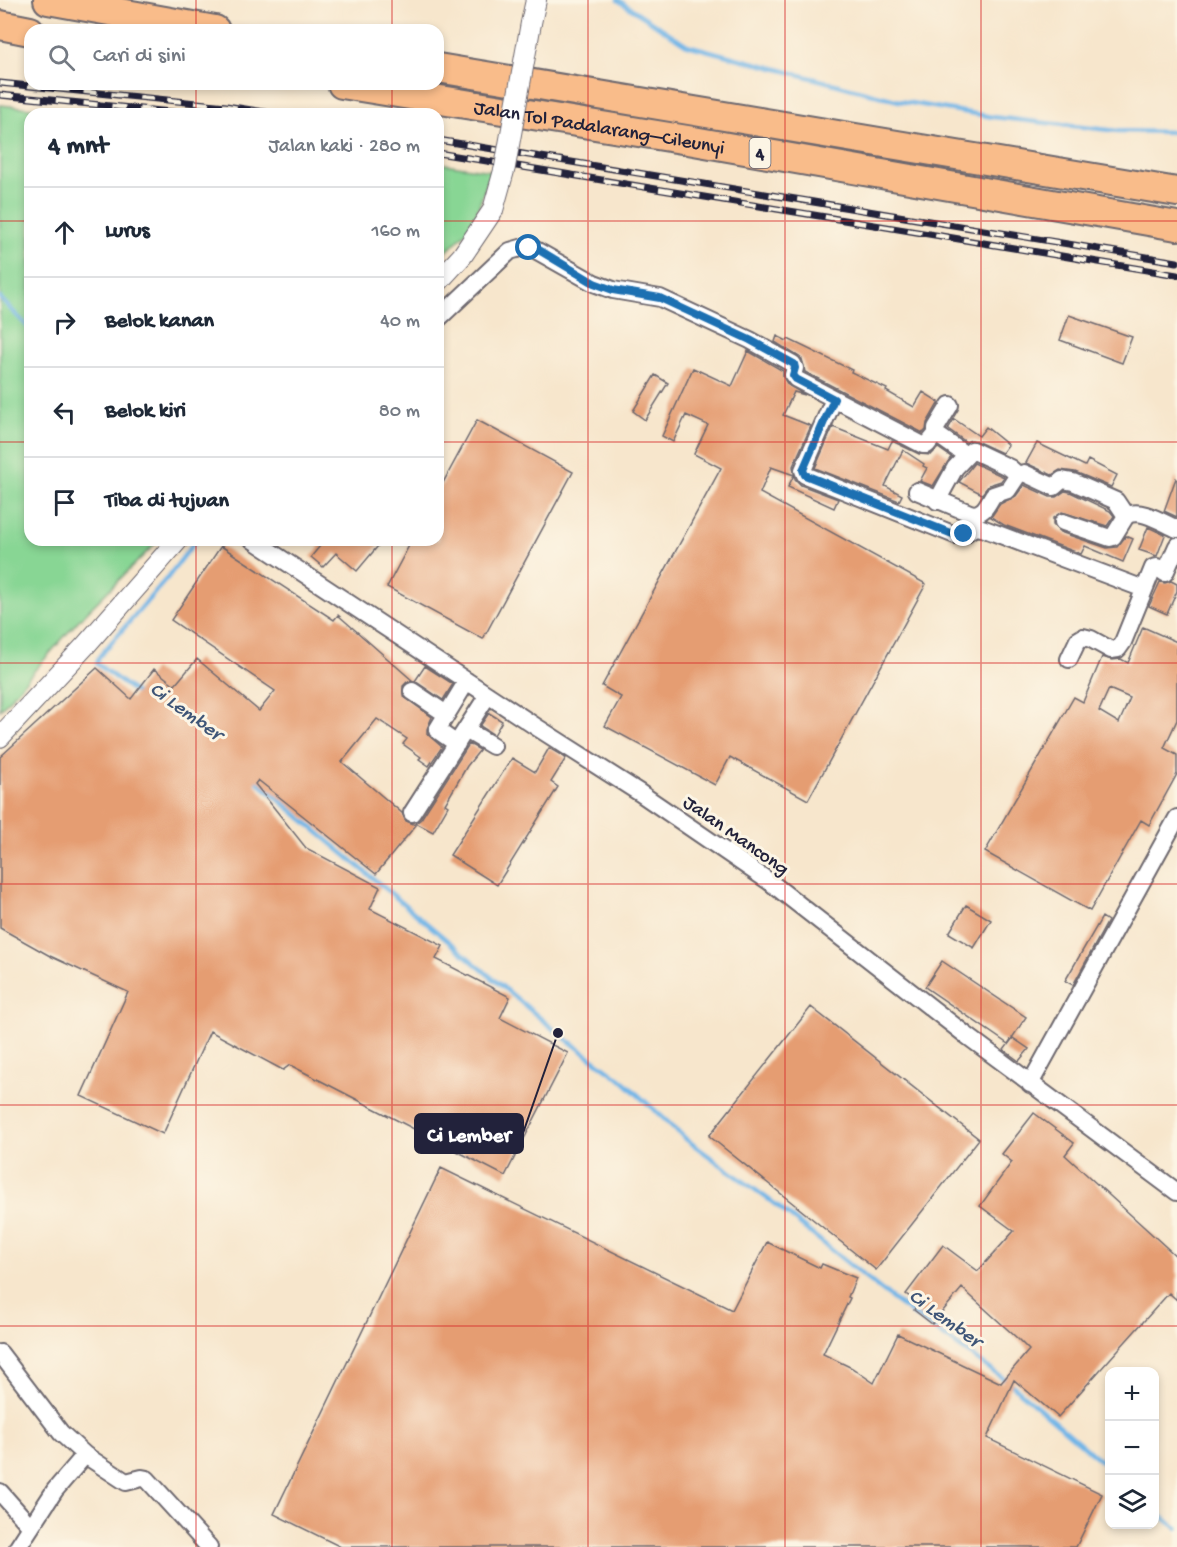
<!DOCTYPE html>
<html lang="id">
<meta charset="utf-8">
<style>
body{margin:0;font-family:"Gochi Hand",sans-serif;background:#f2f2f3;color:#1f2937}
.controls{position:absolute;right:18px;bottom:18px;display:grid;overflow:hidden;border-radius:12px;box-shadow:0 3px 9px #0003}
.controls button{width:54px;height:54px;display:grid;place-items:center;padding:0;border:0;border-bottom:2px solid #e0e1e3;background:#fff;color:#1f2937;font:30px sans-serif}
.stop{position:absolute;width:18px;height:18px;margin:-14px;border:4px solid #1f6fb2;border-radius:50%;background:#fff}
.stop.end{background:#1f6fb2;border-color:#fff;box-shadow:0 2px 6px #0008}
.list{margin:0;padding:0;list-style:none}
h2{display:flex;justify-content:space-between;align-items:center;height:78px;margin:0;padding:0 24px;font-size:26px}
h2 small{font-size:20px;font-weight:400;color:#747a83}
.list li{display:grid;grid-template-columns:39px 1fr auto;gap:18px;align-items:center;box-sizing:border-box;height:90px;padding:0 24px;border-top:2px solid #e0e1e3}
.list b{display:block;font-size:22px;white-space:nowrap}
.list em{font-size:20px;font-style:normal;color:#747a83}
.icon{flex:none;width:33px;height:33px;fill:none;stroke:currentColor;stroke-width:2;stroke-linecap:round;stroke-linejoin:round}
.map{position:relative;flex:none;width:1177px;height:1547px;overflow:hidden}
.search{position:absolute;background:#fff;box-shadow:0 3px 9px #0003;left:24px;top:24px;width:420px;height:66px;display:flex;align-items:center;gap:15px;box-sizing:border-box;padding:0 21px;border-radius:18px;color:#747a83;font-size:22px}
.panel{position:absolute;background:#fff;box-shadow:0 3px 9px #0003;left:24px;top:108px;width:420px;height:438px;border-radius:18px}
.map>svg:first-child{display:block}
</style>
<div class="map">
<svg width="1177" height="1547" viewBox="0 0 1177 1547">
<rect width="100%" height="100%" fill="#fcf5e5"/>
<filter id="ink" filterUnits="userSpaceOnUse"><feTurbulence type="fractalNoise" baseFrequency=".0167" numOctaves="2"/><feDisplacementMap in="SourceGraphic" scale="12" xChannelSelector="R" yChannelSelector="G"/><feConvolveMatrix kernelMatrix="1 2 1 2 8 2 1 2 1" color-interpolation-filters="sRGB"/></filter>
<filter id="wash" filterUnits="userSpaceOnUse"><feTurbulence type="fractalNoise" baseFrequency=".008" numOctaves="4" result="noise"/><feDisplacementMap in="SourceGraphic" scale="24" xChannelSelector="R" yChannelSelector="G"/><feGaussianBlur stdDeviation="1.35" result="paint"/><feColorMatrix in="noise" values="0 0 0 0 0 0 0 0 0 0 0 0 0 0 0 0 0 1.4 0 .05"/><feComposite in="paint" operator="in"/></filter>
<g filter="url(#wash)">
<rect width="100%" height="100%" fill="#f7e6cc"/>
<!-- green -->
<path fill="#88d694" stroke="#557c68" stroke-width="1.5" d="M0,105L94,114H30V540H159L79,620L0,710Z
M438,163L491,171L472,226L438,260Z"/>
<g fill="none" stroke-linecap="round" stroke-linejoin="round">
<!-- stream -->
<path stroke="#71b5e7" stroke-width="4.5" d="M618,0L687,45L899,101L993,117L1118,131L1177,132
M0,298L30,329
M140,696L97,664L99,657L168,577L196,540
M253,778L558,1033L623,1081L687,1140L772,1202L895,1301L1011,1384L1110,1469
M1154,1511L1177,1528"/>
</g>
<g id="blocks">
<!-- building -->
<path fill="#e59d72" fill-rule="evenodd" d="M1069,315L1132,337L1122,363L1060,340Z
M777,336L787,341L788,339L852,370L851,372L887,389L886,391L914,407L923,392L939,402L927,423L926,430L923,433L805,372L802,359L775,342Z
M748,351L783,371V377L788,385L805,395L794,392L783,415L811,426L793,466L795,479L801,485L838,499L834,508L788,487L794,475L771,467L760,493L926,584L808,800L730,757L715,785L605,726L621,697L602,686L721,468L694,454L708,425L686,415L673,442L662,436L693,368L732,386Z
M655,375L668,383L645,420L633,411Z
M954,419L979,436L986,427L1008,445L1002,453L976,441L971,440L966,442L948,429Z
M477,420L573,472L483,639L387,587L412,540H438V492Z
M833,427L888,449L892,441L919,454L931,455L938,448L951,457L933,486L920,481L927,468L923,466L924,464L903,450L885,486L902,495L899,501L815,468Z
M1037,443L1085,466L1088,460L1117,475L1111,487L1075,472L1060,470L1052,475L1026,463Z
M974,463L1004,477L1001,481L989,485L982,494L959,482Z
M1176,478L1177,479V517L1164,511Z
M1024,485L1050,497H1056L1065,491L1070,492L1110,511L1114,516L1107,526L1062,512L1053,518V525L1060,532L1107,548L1117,547L1126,536L1133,539L1123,562L1085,546L1081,554L1004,525L991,517L1000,504L1016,496Z
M1148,527L1165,535L1157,556L1139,550Z
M312,540H383L357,571L336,553L323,567L311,557L320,546Z
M221,546L334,620L338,615L413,681L407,682L403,686V696L432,717L427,729V734L442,747L429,766L419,759L421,757L403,744L407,739L377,719L342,762L402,813L406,821L416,825L376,874L258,780L255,784L306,848L380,887L370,909L443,946L436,959L510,997L500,1018L568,1053L505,1176L290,1065L283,1070L210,1031L163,1134L81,1096L128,992L50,956L0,928V757L97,668L131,699L154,669L175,685L197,659L259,711L275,691L171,620Z
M1171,581L1177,584V591L1167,614L1149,606L1160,582L1165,583Z
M1143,627L1177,642V720L1164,748L1177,755V774L1149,825L1141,820L1090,911L985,852L1074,697L1083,702L1102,657L1112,660L1121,659L1128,663ZM1109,689L1130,698L1119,723L1099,711Z
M425,666L453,684L443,700L415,681Z
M489,713L502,721L494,735L480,726Z
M469,744L480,750L467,766L445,804L448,806L433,832L416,823L421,819Z
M549,748L566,758L551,782L558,787L497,885L450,855L512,758L535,772Z
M966,905L991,920L974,948L949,933Z
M1102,917L1108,921L1073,985L1065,981Z
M942,961L1026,1017L1008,1044L925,987Z
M811,1007L979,1139L876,1270L709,1136Z
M1013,1038L1029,1049L1019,1061L1004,1050Z
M1034,1113L1074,1143L1065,1155L1177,1257V1300L1169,1293L1058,1417L1014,1380L987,1438L1102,1494L1076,1547H341L274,1514L441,1168L732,1310L767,1242L820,1268L822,1264L856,1278L848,1297L850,1298L823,1354L852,1368L874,1383L898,1334L1001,1383L1029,1350L1017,1338L962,1288L932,1324L914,1310L918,1303L906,1294L943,1245L978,1271L1014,1231L980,1206L1012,1162L1002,1154Z"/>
</g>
</g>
<g filter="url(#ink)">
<use href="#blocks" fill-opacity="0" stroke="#6d676e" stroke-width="1.5"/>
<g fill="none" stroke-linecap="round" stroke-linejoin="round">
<defs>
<path id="minor" d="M438,319L510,251L524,247L532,248L594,283L613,290L660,298L750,340L793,364L795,368L793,375L796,379L923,445H927L936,434
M834,399L803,470L805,475L955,535L964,534L975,527L982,528L1144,589
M950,405L936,428V434L966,455
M917,491L972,514C984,514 987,505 993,495L1008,490L1018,475L1024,473L1054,487L1062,480L1073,482L1116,501L1126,516C1140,507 1163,523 1177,529
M937,501L955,468L972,450L1010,468L1018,475
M1063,522L1110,538L1113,537L1126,516
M253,540L538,728L640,793L770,882L966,1035L1177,1192
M1069,659L1078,640L1083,637L1091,639L1111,650L1118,649L1123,642L1153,568L1157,567L1165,573L1177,546
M412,691L446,714
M466,730L493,746
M457,744L437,730L467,681
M412,813L488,695
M1030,1084L1177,818
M0,1353L61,1433L85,1455L126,1482L142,1478L147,1479L209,1547
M0,1492L31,1527
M18,1547L55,1490L85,1455"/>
<path id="tertiary" d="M531,23L536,0
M438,282L462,256L493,210L505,167
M0,737L85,646L178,540"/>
<g id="motorway">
<path d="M48,0L215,30"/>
<path d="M0,25L30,31"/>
<path d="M438,68L1177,192"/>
<path id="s1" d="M342,84L688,140L1177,226"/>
</g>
</defs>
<!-- minor casing -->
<use href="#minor" stroke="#6d676e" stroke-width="20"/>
<!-- tertiary casing -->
<use href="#tertiary" stroke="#6d676e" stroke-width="22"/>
<!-- motorway casing -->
<use href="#motorway" stroke="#6d676e" stroke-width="32"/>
<!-- minor -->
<use href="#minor" stroke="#fff" stroke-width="16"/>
<!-- tertiary -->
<use href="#tertiary" stroke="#fff" stroke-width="20"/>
<!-- motorway -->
<use href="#motorway" stroke="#f9bc8a" stroke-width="28"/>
<defs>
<path id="rail" d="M0,83L226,106L277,114
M0,95L191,114
M438,140L1177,262
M438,153L1177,275"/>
</defs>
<!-- rail casing -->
<use href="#rail" stroke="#22223b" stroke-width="7"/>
<!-- rail -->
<use href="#rail" stroke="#fcf5e5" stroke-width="4.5" stroke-dasharray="14" stroke-linecap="butt"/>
<defs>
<path id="tertiary-bridge" d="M505,167L531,23"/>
</defs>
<!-- tertiary-bridge casing -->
<use href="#tertiary-bridge" stroke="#6d676e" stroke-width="22" stroke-linecap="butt"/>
<!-- tertiary-bridge -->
<use href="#tertiary-bridge" stroke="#fff" stroke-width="20"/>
</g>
</g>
<g fill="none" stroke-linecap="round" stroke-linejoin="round" filter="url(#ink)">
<!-- route -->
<path stroke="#1f6fb2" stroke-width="8" d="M529,248L539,250L594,283L613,290L660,298L750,340L794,364L795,368L793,375L796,379L834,399L803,470L805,475L955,535L964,534"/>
</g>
<!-- grid -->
<path fill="none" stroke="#d62828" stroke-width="1.5" stroke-opacity="0.55" d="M196,0V30M392,0V30M588,0V1547M785,0V1547M981,0V1547M196,84V114M392,84V114M0,221H30M438,221H1177M0,442H30M438,442H1177M196,540V1547M392,540V1547M0,663H1177M0,884H1177M0,1105H1177M0,1326H1177"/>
<g text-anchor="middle" stroke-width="6" stroke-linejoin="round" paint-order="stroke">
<!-- shield labels -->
<rect fill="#fcf5e5" stroke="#63616e" stroke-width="1.5" x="749.5" y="138" width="21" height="30" rx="4.5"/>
<g font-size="18" font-weight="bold" fill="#22223b">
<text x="760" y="159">4</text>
</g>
<!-- street labels -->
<g font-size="20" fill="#22223b" stroke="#fcf5e5">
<text dy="7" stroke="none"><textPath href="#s1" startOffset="261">Jalan Tol Padalarang–Cileunyi</textPath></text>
<text transform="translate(737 834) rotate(35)" y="7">Jalan Mancong</text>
</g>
<!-- water labels -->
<g font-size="21" font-style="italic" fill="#3e5577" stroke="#fcf5e5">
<text transform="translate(187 710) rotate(36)" y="7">Ci Lember</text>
<text transform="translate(946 1317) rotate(36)" y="7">Ci Lember</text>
</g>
</g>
<!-- callouts -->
<path fill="none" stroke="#22223b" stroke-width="2" d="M558 1033L523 1133"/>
<circle fill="#22223b" stroke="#fcf5e5" stroke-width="2" cx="558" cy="1033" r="6"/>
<rect fill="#22223b" stroke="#22223b" stroke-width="2" x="415" y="1114" width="108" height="39" rx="6"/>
<g font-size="21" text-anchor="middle" font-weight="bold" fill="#fff">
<text x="469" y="1141">Ci Lember</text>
</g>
</svg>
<div class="controls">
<button>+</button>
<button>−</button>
<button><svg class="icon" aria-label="layers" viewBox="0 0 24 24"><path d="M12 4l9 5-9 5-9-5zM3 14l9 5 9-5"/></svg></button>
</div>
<div class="stop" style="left:529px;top:248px"></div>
<div class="stop end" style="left:964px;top:534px"></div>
<div class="search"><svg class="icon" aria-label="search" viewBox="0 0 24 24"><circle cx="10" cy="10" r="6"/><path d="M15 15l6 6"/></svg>Cari di sini</div>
<section class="panel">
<h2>4 mnt<small>Jalan kaki · 280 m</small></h2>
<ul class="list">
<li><svg class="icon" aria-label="ahead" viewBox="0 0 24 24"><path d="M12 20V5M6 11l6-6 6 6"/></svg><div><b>Lurus</b></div><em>160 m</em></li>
<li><svg class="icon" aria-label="right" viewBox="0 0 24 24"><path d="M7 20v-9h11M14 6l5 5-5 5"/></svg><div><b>Belok kanan</b></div><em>40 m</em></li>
<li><svg class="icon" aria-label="left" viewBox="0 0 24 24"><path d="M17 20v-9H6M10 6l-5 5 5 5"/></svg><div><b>Belok kiri</b></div><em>80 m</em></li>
<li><svg class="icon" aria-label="arrive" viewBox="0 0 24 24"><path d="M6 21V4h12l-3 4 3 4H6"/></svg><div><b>Tiba di tujuan</b></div></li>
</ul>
</section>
</div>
